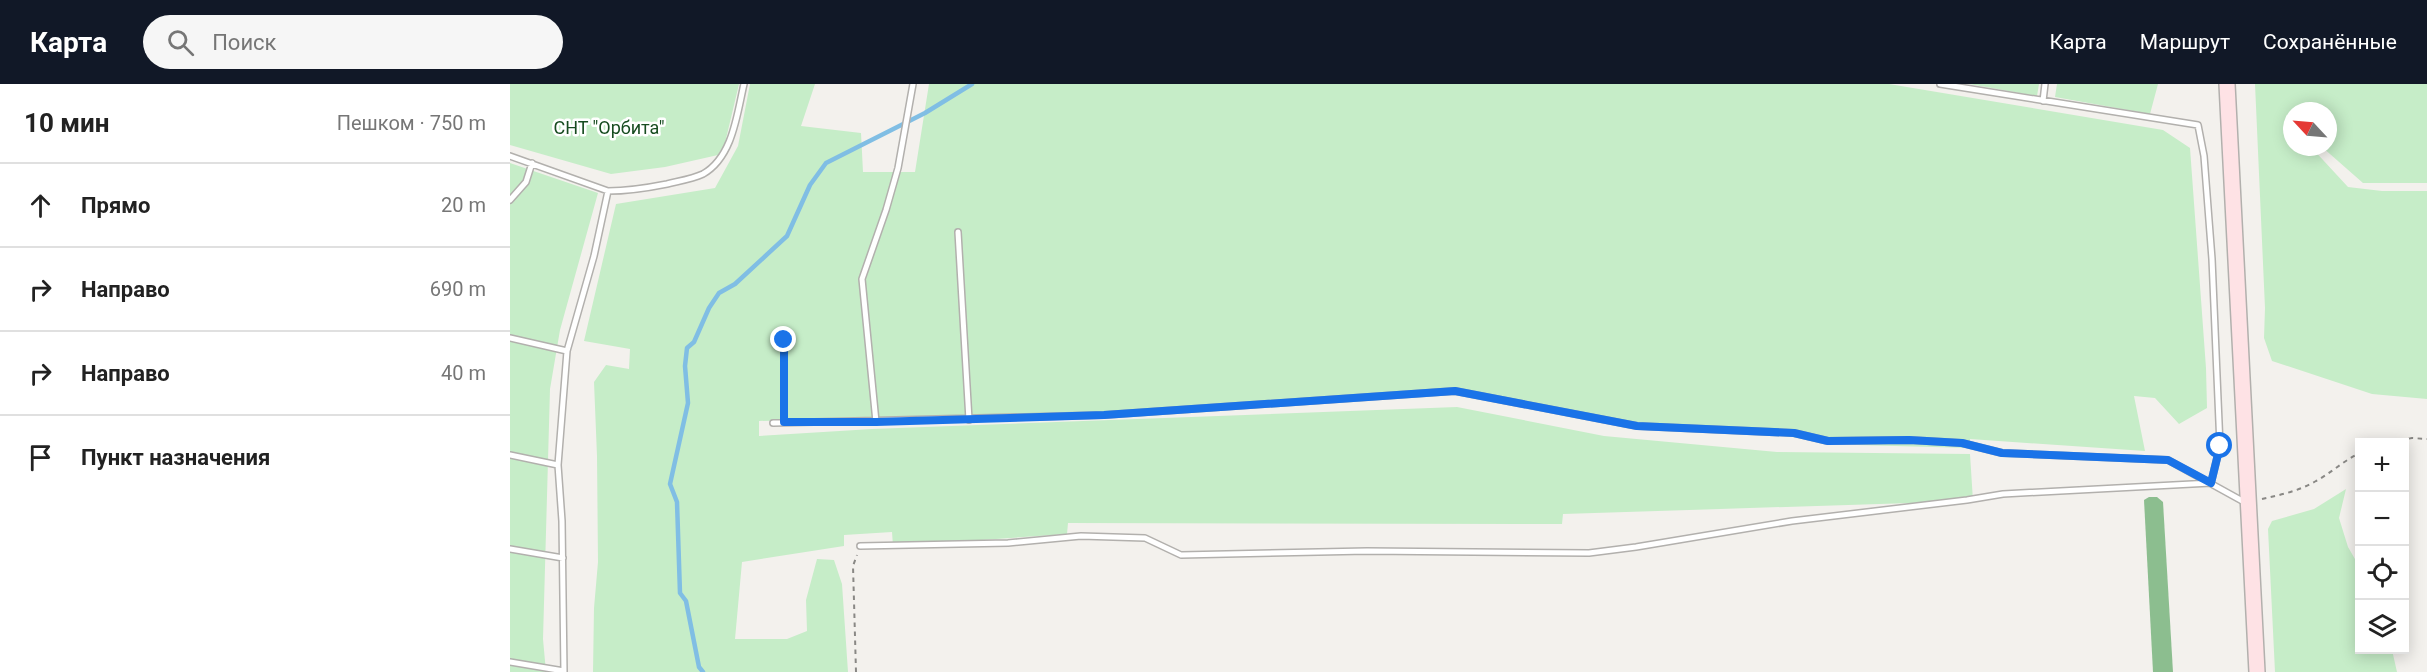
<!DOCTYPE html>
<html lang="ru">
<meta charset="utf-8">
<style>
body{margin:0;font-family:Roboto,sans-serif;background:#f6f6f6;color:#222}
.controls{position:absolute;right:18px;bottom:18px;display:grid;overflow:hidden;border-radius:0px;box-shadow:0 3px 15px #0003}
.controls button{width:54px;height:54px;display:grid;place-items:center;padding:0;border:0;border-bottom:2px solid #e0e0e0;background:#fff;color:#222;font:30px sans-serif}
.compass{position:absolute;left:1773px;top:18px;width:54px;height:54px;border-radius:50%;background:#fff;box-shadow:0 3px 15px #0003;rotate:296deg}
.stop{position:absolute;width:18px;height:18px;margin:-14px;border:4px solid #1a73e8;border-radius:50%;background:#fff}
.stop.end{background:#1a73e8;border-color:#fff;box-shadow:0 2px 6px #0008}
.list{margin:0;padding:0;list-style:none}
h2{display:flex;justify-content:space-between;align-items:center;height:78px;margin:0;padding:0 24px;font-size:26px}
h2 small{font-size:20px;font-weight:400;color:#767676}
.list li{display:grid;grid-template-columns:39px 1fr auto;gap:18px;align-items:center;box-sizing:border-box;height:84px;padding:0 24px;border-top:2px solid #e0e0e0}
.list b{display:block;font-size:22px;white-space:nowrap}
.list em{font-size:20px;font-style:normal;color:#767676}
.icon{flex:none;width:33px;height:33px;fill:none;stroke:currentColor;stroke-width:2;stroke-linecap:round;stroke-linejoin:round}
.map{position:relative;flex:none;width:1917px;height:588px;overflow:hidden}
header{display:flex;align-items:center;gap:36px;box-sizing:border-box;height:84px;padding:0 30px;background:#111827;color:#fff}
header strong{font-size:28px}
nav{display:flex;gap:33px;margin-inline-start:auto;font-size:21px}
.search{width:420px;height:54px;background:#f6f6f6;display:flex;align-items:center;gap:15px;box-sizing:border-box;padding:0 21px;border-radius:33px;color:#767676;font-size:22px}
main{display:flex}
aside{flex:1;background:#fff}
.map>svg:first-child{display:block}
</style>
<header>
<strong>Карта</strong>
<div class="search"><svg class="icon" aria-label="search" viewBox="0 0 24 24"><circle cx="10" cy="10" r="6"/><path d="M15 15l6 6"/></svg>Поиск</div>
<nav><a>Карта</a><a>Маршрут</a><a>Сохранённые</a></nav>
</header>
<main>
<aside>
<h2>10 мин<small>Пешком · 750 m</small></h2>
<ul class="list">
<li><svg class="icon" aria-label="ahead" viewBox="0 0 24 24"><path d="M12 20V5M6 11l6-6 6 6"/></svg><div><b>Прямо</b></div><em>20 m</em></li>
<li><svg class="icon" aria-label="right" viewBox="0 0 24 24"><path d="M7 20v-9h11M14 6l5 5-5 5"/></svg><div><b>Направо</b></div><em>690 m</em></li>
<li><svg class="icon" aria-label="right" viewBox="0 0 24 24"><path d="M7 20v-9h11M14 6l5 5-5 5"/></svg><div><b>Направо</b></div><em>40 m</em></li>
<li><svg class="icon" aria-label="arrive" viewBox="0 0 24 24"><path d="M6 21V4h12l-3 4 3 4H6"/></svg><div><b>Пункт назначения</b></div></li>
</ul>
</aside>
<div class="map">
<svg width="1917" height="588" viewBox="0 0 1917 588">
<rect width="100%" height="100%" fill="#f3f1ed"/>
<!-- green -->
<path fill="#c6edc8" d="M0,0H229L215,59L208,71L155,83L101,90L0,61Z
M240,0H305L291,42L351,49L353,88H405L419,0H1379L1653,46L1680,64L1696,284L1697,324L1669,340L1645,314L1624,312L1635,367L1460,355V364L1347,361L1274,352L1185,347L1095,336L948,307L761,323L249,337V352L362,345L947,323L1094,352L1267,368L1460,370L1463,417L1053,430L1052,440L558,439L557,450L383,462L382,448L334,451V462L232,478L225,555H277L297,547L296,516L307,475L324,476L332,500L338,588H83L84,524L88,478L87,372L84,298L96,281L119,285L120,265L74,257L106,120L205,104L228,62Z
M1459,0H1529L1527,12Z
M1547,0H1648L1640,30L1545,13Z
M1745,0H1917V99H1853L1812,63H1818V27H1782V63H1801L1838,103L1872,107H1917V315L1862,310L1762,277L1754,254L1755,224Z
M0,79L88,109L50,246L40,305L33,555L36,588H0Z
M1836,405L1829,434L1838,463L1849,482L1850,566H1882L1887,588H1765L1758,445L1762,437L1804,425Z"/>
<!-- forest -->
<path fill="#8cbe8f" d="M1639,413H1647L1653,418L1663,588H1643L1634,416Z"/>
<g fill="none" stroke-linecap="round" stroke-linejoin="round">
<!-- stream -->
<path stroke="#80bee4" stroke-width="4.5" d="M193,588L189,583L176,517L170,509L167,418L160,400L178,319L175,282L177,264L184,258L199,224L209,209L225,200L277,152L300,101L316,79L415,29L462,0"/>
<defs>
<path id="service" d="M1533,17L1535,0
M0,72L98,107
M0,116L16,98L22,79
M448,148L459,336
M0,254L57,267
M274,256V338
M366,338L352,195L376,126L388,84L403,0
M263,339L594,331L945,307L1127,342L1284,349L1318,357L1399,356L1452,359L1492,369L1658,376L1736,419
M0,371L48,381
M350,462L498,459L571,452L635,454L671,471L857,467L1079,469L1126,463L1282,437L1457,416L1493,410L1701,399L1710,362L1702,175L1694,72L1688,41L1430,0
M0,465L53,474
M0,578L54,587
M54,588L52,437L48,381L57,267L84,172L98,107C119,107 137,104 157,100C169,97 182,95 193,90C223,73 227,30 234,0"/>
<path id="secondary" d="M1717,0L1747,588"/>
</defs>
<!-- service casing -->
<use href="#service" stroke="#b2b0ad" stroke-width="8"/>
<!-- secondary casing -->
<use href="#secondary" stroke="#b2b0ad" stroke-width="18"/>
<!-- path -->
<path stroke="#898885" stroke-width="2" stroke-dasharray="4.5 4.5" stroke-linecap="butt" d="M1881,358L1902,354L1917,355
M1752,415C1770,411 1789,407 1806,397C1821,389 1833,377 1850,369
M346,588L343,482L347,471"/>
<!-- service -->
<use href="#service" stroke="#fff" stroke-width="5"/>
<!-- secondary -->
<use href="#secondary" stroke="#fee2e5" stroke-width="15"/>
</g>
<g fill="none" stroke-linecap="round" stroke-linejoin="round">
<!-- route -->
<path stroke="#1a73e8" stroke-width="8" d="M274,256V338H366L594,331L945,307L1127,342L1284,349L1318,357L1399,356L1452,359L1492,369L1658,376L1701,399L1710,362"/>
</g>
<g text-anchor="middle" stroke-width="5" stroke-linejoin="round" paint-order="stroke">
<!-- park labels -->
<g font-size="18" fill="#174c20" stroke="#fff">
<text x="99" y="50">CНТ "Орбита"</text>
</g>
</g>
</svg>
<div class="controls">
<button>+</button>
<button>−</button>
<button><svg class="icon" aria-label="locate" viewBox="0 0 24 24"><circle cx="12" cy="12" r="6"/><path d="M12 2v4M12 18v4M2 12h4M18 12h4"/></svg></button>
<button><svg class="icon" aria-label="layers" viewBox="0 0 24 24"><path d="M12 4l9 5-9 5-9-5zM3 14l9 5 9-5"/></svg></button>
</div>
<svg class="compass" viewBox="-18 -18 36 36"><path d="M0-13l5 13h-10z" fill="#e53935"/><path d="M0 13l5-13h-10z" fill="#767676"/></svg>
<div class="stop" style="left:1710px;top:362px"></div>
<div class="stop end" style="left:274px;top:256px"></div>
</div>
</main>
